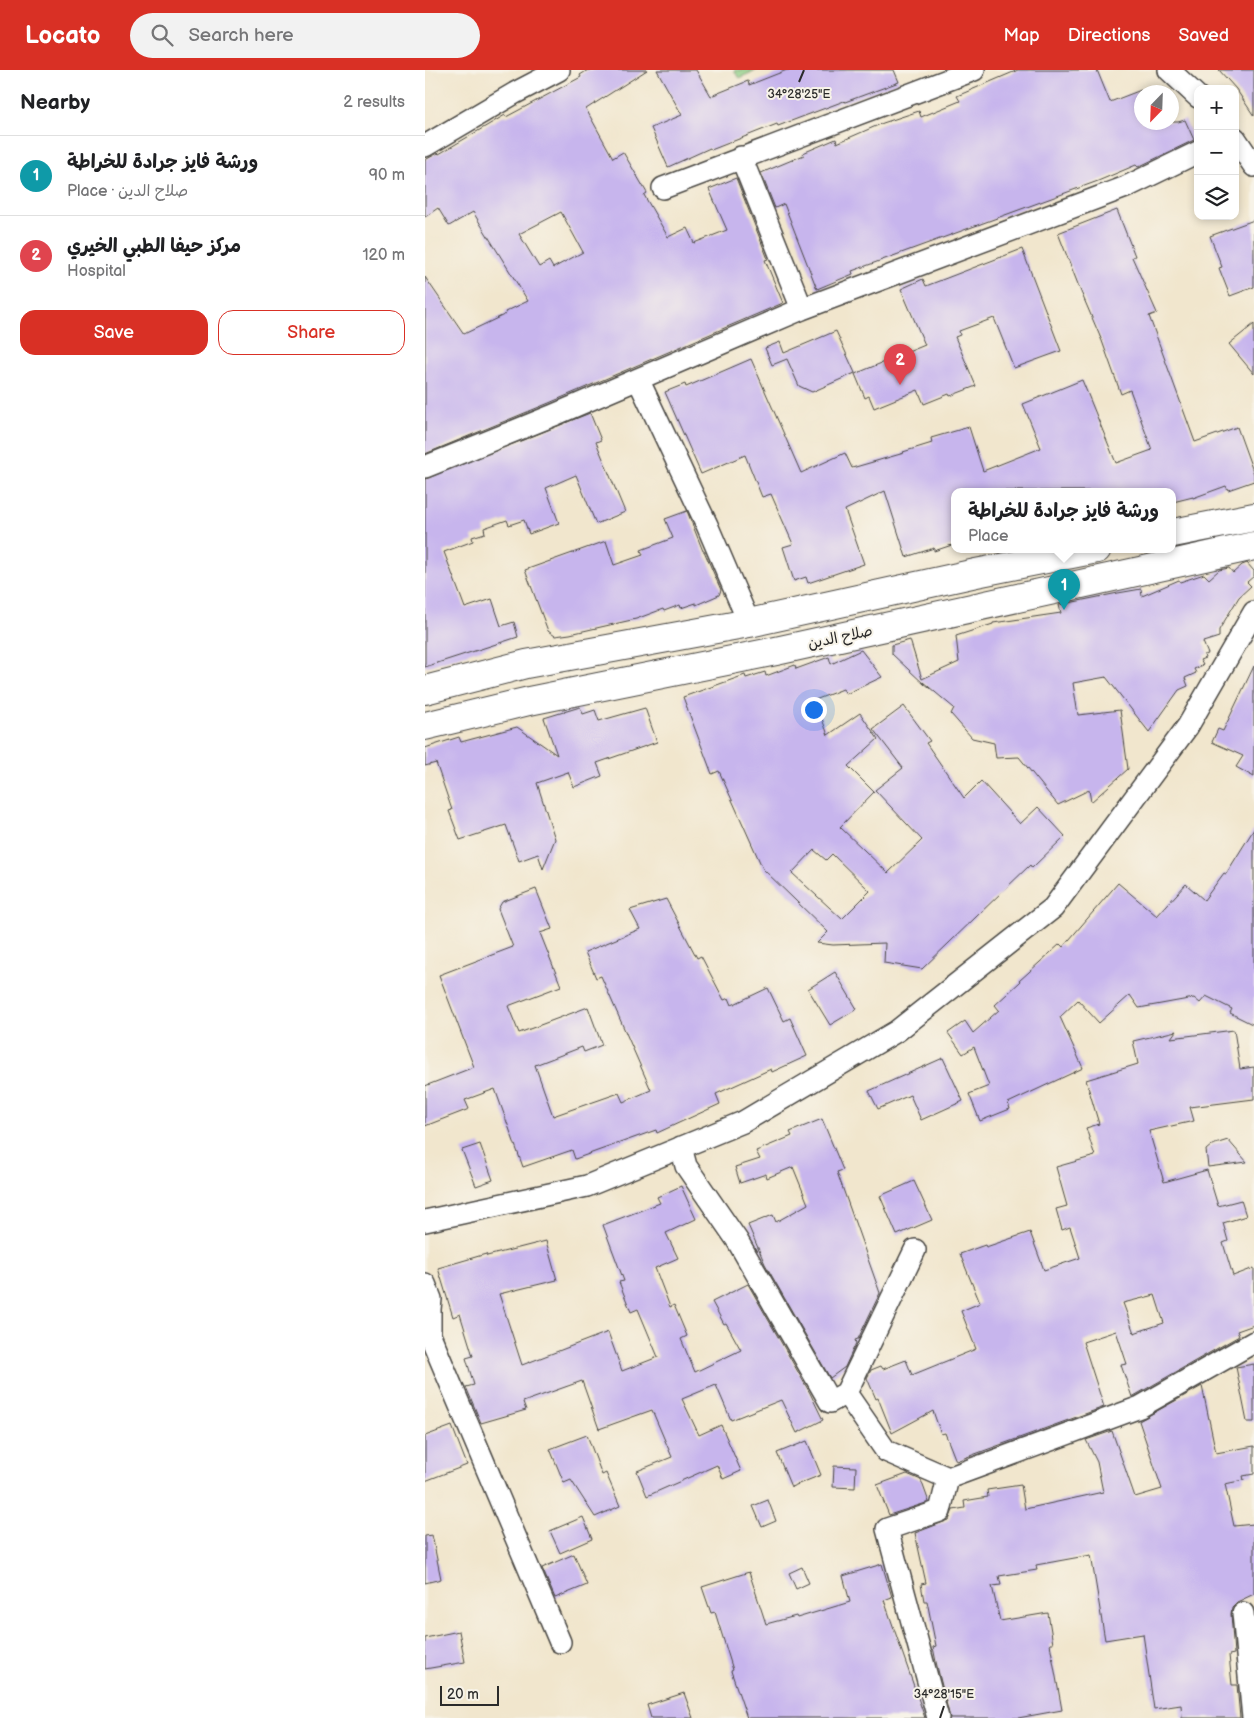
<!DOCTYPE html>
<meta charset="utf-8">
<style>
body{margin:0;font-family:"Balsamiq Sans","Playpen Sans Arabic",sans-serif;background:#f2f2f2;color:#202124}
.controls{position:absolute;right:15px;top:15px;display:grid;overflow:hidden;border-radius:10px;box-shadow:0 2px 8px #0003}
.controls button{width:45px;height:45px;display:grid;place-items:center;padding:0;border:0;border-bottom:1px solid #e0e0e0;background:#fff;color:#202124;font:25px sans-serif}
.compass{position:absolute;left:709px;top:15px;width:45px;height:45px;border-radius:50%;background:#fff;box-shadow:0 2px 8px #0003;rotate:203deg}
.scale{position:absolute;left:15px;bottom:12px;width:59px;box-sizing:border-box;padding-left:5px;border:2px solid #2b2b2b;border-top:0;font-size:14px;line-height:18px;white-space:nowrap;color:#2b2b2b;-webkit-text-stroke:4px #f7f3e8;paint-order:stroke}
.you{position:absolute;left:388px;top:639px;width:18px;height:18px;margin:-12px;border:4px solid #fff;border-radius:50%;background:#1a73e8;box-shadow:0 0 0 8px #1a73e833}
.badge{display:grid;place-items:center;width:32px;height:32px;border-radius:50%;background:#d93025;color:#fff;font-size:16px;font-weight:700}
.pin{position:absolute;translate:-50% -41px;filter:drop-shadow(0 1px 2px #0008)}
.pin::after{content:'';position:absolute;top:26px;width:18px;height:15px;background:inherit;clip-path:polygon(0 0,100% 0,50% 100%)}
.popup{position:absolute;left:526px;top:418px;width:225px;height:65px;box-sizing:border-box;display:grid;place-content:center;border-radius:10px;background:#fff;filter:drop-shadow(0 1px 4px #0005);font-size:16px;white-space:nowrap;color:#757577}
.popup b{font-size:19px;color:#202124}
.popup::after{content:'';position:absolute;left:50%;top:100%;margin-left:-10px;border:10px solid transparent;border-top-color:#fff}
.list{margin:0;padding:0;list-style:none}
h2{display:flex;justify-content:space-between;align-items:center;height:65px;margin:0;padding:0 20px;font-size:21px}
h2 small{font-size:16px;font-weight:400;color:#757577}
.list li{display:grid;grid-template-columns:32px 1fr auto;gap:15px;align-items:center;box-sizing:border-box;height:80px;padding:0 20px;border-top:1px solid #e0e0e0}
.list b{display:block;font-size:19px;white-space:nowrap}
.list p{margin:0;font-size:16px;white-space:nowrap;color:#757577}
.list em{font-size:16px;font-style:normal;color:#757577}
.actions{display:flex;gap:10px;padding:15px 20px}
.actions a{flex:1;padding:11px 0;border:1px solid #d93025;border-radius:15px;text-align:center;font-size:18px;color:#d93025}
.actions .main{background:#d93025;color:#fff}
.icon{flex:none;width:28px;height:28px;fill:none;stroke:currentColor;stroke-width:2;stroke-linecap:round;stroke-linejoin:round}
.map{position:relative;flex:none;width:829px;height:1648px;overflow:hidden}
header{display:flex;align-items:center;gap:30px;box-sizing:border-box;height:70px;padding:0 25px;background:#d93025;color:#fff}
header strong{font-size:24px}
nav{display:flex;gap:28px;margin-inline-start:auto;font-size:18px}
.search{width:350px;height:45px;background:#f2f2f2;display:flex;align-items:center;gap:12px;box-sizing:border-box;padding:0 18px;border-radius:28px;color:#757577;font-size:19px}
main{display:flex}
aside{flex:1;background:#fff}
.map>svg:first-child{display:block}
</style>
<header>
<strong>Locato</strong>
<div class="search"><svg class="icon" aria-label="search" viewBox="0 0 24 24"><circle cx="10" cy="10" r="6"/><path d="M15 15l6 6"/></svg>Search here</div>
<nav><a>Map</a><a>Directions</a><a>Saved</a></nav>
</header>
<main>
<aside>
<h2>Nearby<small>2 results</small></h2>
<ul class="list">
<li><span class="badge" style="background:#0f9aa8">1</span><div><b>ورشة فايز جرادة للخراطة</b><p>Place · صلاح الدين</p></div><em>90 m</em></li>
<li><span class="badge" style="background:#e0444e">2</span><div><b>مركز حيفا الطبي الخيري</b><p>Hospital</p></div><em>120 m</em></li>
</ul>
<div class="actions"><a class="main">Save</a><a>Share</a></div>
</aside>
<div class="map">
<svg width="829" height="1648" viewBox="0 0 829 1648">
<rect width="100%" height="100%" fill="#f7f3e8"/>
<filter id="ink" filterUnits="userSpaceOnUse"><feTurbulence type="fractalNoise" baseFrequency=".02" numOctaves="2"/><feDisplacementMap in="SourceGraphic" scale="10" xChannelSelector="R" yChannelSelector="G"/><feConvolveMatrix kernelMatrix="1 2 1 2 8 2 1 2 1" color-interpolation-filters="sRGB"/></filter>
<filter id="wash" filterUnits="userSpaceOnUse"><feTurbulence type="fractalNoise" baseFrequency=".0096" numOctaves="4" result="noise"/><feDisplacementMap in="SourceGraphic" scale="20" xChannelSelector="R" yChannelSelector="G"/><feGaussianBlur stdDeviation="1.12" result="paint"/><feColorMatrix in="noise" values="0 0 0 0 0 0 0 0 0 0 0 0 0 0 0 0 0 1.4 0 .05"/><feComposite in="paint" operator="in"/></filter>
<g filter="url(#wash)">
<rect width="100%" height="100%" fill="#f1e6cd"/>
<!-- green -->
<path fill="#90cf86" stroke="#5e7d58" d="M309,0H332L314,8Z"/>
<g id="blocks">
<!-- building -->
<path fill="#c7b5ed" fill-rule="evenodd" d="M163,0H222L161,39L188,88L198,82L222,123L219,125L243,167L262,158L269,173L302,160L284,119L311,108L343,189L340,190L358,233L124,333L0,384V207L39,264L81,244L80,242L103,231L48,142L24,156L13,138L0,147V90L13,83L14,84L80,45L81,47L156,7L155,5ZM136,142L158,182L128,198L124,191L114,197L94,164Z
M232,0H271L286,26L323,11L324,15L362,0H469L474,12L420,32L419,31L353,56L352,54L286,80L285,78L243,97L226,58L257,45Z
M593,0H672L685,32L716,20V52H753L760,50L769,70L713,97L711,95L673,111L427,201L428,204L392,219L359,134L350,138L336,103L379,85L378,83L411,69L412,73L458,53L494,41L496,47L535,31L532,26Z
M794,0H829V46L811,19Z
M692,140L710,186L707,187L732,243L724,246L770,372L812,357L829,404V411L803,420L801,416L768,428V427L748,432V421H530V474L509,481V478L481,487L460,421L420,440L439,494L383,513L381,507L369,511L358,477L368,474L346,424L337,427L320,385L276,404L240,322L260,314L261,317L326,289L376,403L420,383L427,398L479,383L478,382L507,373L506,368L544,357L558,401L616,378L598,334L657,310L691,393L727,380L705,320L696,324L677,271L656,222L633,163Z
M829,150V217L805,226L794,198L797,197L785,166Z
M597,179L636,281L589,298L569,248L534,261L535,265L530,267L551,316L525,326L524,324L499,334L493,320L449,338L444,326L440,328L430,304L500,275L476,219L498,209L501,216Z
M829,254V304L804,274Z
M411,261L430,303L387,322L374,316L362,289L347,295L340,278L355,272L359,283Z
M165,343L176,370L171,372L200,442L171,454L151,405L121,418L134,453L104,464L99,450L84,455L82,450L59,458L60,463L47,467L48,471L19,482L40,538L67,529L76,556L89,552L93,567L0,597V409Z
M262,441L278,481H279L296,520L294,525L271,535V533L256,538L255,535L239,541L238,539L211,549L145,564L130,566L123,561L100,500L181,471L189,495L218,485L216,480L248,468L240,449Z
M822,493L829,501V506L822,512L826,516L814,527L794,560V567L778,572L783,584L779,585L780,588L775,590L778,595L769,599L771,603L760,608L763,616L754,620L724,662L681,607L648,613L653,645L695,640L703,699L666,732L664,720L633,735L594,687L571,688L569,673L547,668L526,644L529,638L498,612L500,615L467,584V575L485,570L497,609L534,592L531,566L568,554V553L636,543L634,535L693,523L716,519L717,526L754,510L755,512L779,504L784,509L794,500L804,498L808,503L817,495Z
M436,580L457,607L421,624L418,619L390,630L403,665L435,643L453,669L423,696L449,722L415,757L463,803L497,770L450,720L478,698L448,659L479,636L505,671L501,673L539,728L556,711L595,754L613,737L640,766L607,798L605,795L497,899L459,893L460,873L408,875L392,873L403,862L338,799L294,701L287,704L258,627L320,605L321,608L340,602L341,606L370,595L371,599L404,587L406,594ZM389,780L401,790L407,784L445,821L417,849L367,803Z
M829,596V707L811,697L818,686L787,672L793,659L798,661Z
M155,637L158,644L170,640L174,651L220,638L232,672L172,693L177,706L149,717L143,702L112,713L130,769L118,799L113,784L94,791L81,755L35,770L24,741L27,740L11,693L0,696V678L34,667L36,672L92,657L132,685L119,648Z
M829,759V955L805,943L807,939L781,926L775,933L769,928L714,938L705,925L674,953L653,930L635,947L658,998L583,1033L585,1039L555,1051L544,1024L564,1016L549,977L538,984L523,963L540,951L548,963L574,940L570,935L595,912L594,911L635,874L638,877L693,813L732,846L761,814L779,830L799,803L801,804Z
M111,819L127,859L115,863L136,916L83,936L94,963L163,937L177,975L159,982L157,977L110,995L128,1046L194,1023L198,1032L226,1020L176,906L171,908L160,882L215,859L205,840L241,829L272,888L276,886L299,930L304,928L307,935L343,918L359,951L365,948L382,986L347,1002L346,999L291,1024L295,1034L232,1063L231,1060L150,1089L147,1080L98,1097L70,1019L40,1030L44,1039L0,1056V1016L49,997L14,905L88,877L73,839L77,832Z
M410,902L432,939L405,955L383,919Z
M809,960L815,999L829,997V1029L765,1037L769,1051L724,1061L739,1112L782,1100L793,1136L816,1130L821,1146L798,1153L803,1171L798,1173L808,1206L829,1198V1255L812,1261L814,1266L707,1327L696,1295L702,1294L691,1261L658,1272L679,1337L531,1391L520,1363L516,1364L508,1341L467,1363L453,1328L451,1329L442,1308L446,1300L456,1296L458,1299L481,1290L487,1305L551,1279L536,1241L555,1233L535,1184L560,1175L561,1177L605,1162L619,1200L655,1188L645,1157L637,1160L631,1139L642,1136L631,1097L670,1086L661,1058L674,1054L661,1010L713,994L708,971L751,961L746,968ZM730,1225L739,1253L709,1263L698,1233Z
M518,988L538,1031L496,1050L485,1025L453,1039L444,1021Z
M397,1049L418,1100L412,1102L455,1223L433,1269L430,1270L431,1273L420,1297L405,1308L340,1194L323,1155L348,1145L351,1152L383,1134L368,1097L342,1108L341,1104L315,1113L310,1097L335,1089L331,1081L367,1066L365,1062Z
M803,1070L822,1092L783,1097L781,1080L787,1075Z
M55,1074L68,1110L51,1116L37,1080Z
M489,1111L507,1150L472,1165L455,1126Z
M256,1116L271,1149L241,1163L253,1188L230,1198L245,1237L249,1235L262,1266L256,1269L270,1302L316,1280L301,1253L299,1254L287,1232L323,1214L385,1323L398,1350L372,1363L356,1330L306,1350L291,1315L257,1329L274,1365L296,1355L316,1401L298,1409L292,1395L222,1426L212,1401L247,1387L227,1340L174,1359L157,1311L98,1332L101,1340L56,1353L41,1317L49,1315L41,1288L48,1286L35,1244L28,1247L13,1198L61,1184L62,1186L121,1171L132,1210L74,1224L97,1295L183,1262L197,1301L233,1287L213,1239L206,1242L194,1212L199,1211L178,1155L235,1133L232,1127Z
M829,1294V1352H822L811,1297Z
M777,1316L791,1383L829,1376V1404L818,1406L819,1410L800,1414L809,1456L829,1454V1524L812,1532L807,1537L806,1544L809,1584L804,1585L807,1615H812L815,1648H757L756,1635L729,1639L718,1564L680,1570L666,1485L611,1495L612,1500L574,1506L576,1515L567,1516L575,1551L623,1543L628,1574H625L637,1640L593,1648H525L511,1592L508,1577L511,1576L502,1531H499L496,1514L501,1513L490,1463L524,1450L528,1440L540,1438L539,1431L563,1427L562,1420L596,1415L600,1439L678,1422L672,1392L661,1370L687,1361L710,1427L737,1419L714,1351Z
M27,1356L42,1395L0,1411V1366Z
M162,1365L177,1405L181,1403L195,1436L170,1447L146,1410L139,1413L125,1379Z
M382,1371L396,1405L366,1417L352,1383Z
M409,1396L431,1397L430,1418L408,1417Z
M482,1404L496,1410L504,1432L464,1445L452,1415Z
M343,1430L351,1451L337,1457L328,1436Z
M158,1447L167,1469L135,1483L125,1461Z
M7,1465L16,1509L0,1513V1466Z
M149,1484L162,1515L130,1528L117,1498Z
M457,1494L467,1527L459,1530L500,1648H322L306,1601L308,1600L290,1542L286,1543L277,1517L324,1502L341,1554L371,1546L372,1548L425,1532L418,1506Z
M377,1497L384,1513L371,1519L364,1503Z
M34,1561L40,1592L0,1599V1568Z
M259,1623L268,1648H226L222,1635Z"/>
</g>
</g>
<g filter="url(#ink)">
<use href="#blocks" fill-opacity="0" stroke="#494743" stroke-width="1"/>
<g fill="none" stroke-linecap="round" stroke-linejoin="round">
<defs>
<path id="minor" d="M744,0L773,27
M810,68L829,96
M0,76L90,23L134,0
M316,87L377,239
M238,118L549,0
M213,309L282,455L324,553
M0,397L129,345L377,239L701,117L773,82
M256,1077L261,1096L312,1170L405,1332L421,1323L461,1381L523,1408L715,1337L829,1272
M0,1151L162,1116L318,1052L472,961L628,838L763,656L829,542
M0,1214L6,1229L5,1239V1265L135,1572
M421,1323L490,1180
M818,1543L828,1648
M513,1648L462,1459L515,1441L523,1408"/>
<path id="highway" d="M748,463L829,447
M0,620L101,594L324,553L551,503L672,479
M0,656L104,631L351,581L829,476"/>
</defs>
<!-- minor casing -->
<use href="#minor" stroke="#494743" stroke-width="24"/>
<!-- highway casing -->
<use href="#highway" stroke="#494743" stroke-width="30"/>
<!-- minor -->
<use href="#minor" stroke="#fff" stroke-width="21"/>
<!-- highway -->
<use href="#highway" stroke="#fff" stroke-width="28"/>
</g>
</g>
<!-- ticks -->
<path fill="none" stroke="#2b2b2b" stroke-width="2" d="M374,12L379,0M515,1648L519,1636"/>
<g text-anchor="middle" stroke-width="4" stroke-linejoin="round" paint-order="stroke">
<!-- street labels -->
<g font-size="15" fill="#2b2b2b" stroke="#f7f3e8">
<text transform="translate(415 567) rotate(-12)" y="5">صلاح الدين</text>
</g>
</g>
<g font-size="12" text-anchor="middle" fill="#2b2b2b" stroke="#f7f3e8" stroke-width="4" stroke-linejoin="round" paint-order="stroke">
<text x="374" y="28">34°28'25"E</text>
<text x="519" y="1628">34°28'15"E</text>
</g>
</svg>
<div class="controls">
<button>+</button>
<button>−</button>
<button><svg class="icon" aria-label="layers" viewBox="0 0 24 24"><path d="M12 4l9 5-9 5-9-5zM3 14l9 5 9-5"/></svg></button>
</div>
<svg class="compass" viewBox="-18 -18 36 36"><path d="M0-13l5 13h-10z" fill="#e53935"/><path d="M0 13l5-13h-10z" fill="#757577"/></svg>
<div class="scale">20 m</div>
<div class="you"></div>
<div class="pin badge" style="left:639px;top:540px;background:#0f9aa8">1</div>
<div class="popup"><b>ورشة فايز جرادة للخراطة</b>Place</div>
<div class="pin badge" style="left:475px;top:315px;background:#e0444e">2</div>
</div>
</main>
